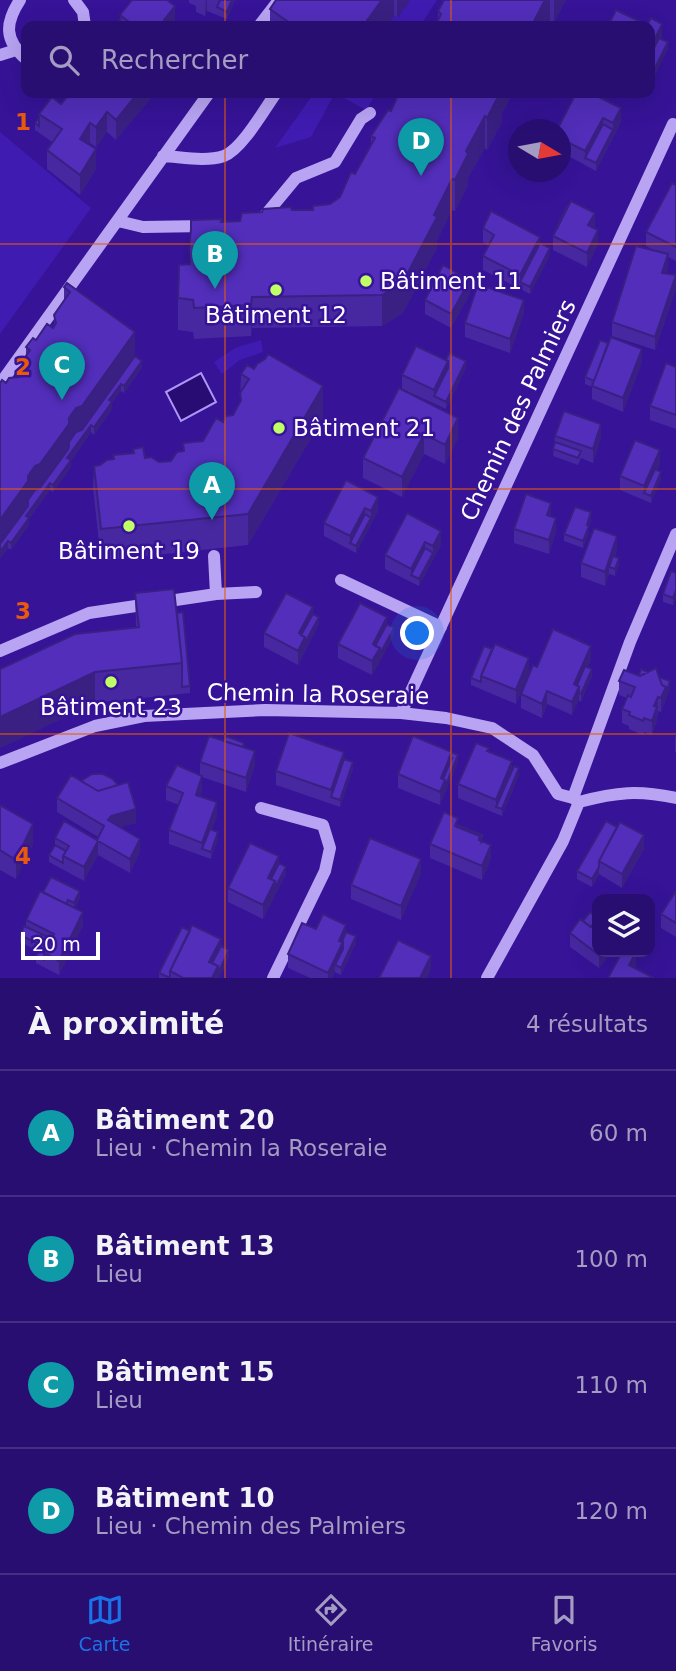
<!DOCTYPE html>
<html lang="fr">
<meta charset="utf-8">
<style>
body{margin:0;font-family:"DejaVu Sans",sans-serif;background:#301776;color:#f1f3f6}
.controls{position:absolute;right:21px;bottom:21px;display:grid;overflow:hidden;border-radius:14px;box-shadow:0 7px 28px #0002}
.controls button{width:63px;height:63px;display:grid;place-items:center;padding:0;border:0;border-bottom:2px solid #442e84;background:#280e71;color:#f1f3f6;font:35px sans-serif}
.compass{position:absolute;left:508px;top:119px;width:63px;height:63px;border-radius:50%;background:#280e71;box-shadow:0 7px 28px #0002;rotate:100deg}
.scale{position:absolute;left:21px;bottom:18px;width:79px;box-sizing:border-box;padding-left:7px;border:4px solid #fff;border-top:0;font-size:19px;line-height:24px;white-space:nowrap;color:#fff;-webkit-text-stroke:5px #361397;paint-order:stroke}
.you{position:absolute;left:418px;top:634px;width:24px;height:24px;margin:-18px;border:5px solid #fff;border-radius:50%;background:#1a73e8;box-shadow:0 0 0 10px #1a73e833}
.badge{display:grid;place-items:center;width:46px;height:46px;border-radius:50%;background:#1a73e8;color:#fff;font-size:23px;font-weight:700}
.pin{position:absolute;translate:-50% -58px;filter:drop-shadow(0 2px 4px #0008)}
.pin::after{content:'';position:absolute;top:37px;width:24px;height:21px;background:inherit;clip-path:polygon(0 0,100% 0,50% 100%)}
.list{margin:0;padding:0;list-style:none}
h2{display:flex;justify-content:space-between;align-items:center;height:91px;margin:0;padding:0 28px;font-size:30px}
h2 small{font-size:23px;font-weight:400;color:#a59cc3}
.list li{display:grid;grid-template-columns:46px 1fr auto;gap:21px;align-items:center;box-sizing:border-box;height:126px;padding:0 28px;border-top:2px solid #442e84}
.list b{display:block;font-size:26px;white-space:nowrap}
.list p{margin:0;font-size:23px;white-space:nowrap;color:#a59cc3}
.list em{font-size:23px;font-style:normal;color:#a59cc3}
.icon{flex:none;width:38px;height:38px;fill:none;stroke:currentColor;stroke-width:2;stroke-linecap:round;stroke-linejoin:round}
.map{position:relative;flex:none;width:676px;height:978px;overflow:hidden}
.search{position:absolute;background:#280e71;box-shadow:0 7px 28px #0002;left:21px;right:21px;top:21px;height:77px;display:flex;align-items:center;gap:18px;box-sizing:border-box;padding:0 24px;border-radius:14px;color:#a59cc3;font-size:26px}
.sheet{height:595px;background:#280e71}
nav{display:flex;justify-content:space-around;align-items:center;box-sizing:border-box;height:98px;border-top:2px solid #442e84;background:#280e71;font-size:19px;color:#a59cc3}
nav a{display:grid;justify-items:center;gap:4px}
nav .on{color:#1a73e8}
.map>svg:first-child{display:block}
</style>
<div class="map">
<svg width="676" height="978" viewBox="0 0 676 978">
<rect width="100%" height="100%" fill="#361397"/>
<!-- green -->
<path fill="#401bb1" d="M410,0H437L420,26H386L394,16L398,17Z
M314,93H377L366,110L335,93L311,137L275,148Z
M0,132L91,208L0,334Z
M261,340L263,352L240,360L222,374L214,362L235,348Z"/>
<!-- water -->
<path fill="#280c74" stroke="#ad96f6" stroke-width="2" d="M201,373L216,402L181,421L166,392Z"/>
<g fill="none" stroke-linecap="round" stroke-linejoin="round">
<!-- minor -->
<path stroke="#b8a4f3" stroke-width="12" d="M20,0C5,23 4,40 26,59
M74,0L83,12L85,26
M259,26L279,0
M0,55L16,50
M163,156C182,157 205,162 224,156C242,149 264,110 276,93
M262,219L296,178L335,162L361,119L370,113
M118,221L143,227L205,226
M0,384L209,93
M214,556L216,594
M341,580L441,627
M0,651L89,613L216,594L256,592
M401,713L673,124
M0,763L95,726L144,716L265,710L401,713L446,718L492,728L533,755L558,794L573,798L579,802
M573,798L630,642L676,534
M579,802C617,792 638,790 676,798
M261,808L323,825L330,848L325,871L273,978
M487,978L563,841L579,802"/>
</g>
<!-- wall -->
<path fill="#4728a0" d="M189,0H235L227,19L207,11L205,16L196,12V6L189,3Z
M276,0H410L397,17L394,16L386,26H270V9Z
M444,0H566L554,23L550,22L548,26H435L438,20V11Z
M120,15L175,25L116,26V24L120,19Z
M155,93L116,140L107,132L96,147L90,143L89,145L96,169L80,195L47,169V150L52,142L35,130V123L39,118V114L61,104Z
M399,93H513L502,113V122L487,150L485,148L468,178V185L455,211L452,210L437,241V248L403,313L382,326L252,328L251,336L194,339L193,332L178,330V298L189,264L191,220L222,222L240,221L292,210H313L330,204L340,197L355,174L371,144V136L391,111Z
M602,93V98L621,122L596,171L561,152V130Z
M519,140V161L513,158V151Z
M676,185V261L668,257V268L666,274L676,289L655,350L612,336V322L658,252L646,246V232Z
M595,227L598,244L587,267L553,250V236L556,229Z
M483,228L540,243L550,255L530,294L483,270V256L489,246L483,242Z
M67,283L135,356L142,368L124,393L121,391L112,403V409L94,435L91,432L71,461V467L53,492L50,490L29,519V525L11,550L8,548L0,559V383H6L19,377L22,372V369L26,364V347L52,327L54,324V315L64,301V287Z
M470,294L451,328L425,314V300Z
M524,313L510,353L465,337V323Z
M642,362L623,412L592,399V387L585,384V377Z
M676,367V429L650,420V406Z
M466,368L446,409L402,389V375Z
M241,374L323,418L248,545L101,561L93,488L94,466L100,465L113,459V455L133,453V449L145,458L159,462L171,461L183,452V443L203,441L233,415L240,401Z
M399,388L458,438L445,464L424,454L402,497L363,478V458Z
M555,436L601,438L593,463L581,458L578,465L553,456Z
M660,464L657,470L661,479L651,503L620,490V476Z
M346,480L378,511L356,553L324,536V523Z
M407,513L441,545L419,586L385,569V555Z
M591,520L589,526V533L583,548L564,541V534Z
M514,529L556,532L549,554L514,543Z
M617,550L615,556L619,565L615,576L609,574L605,586L581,577V563Z
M676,573V597L673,605L663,602V594Z
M135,593L177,613L190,686V693L95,703L0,748L136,628Z
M313,614L319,624L298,665L264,647V633Z
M387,624L394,635L372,675L338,658V644Z
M484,646L529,672L516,704L471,685V678Z
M591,660L588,667L592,676L581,702L579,700L572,715L547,704L542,718L521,708V694L537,667Z
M639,675L659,677L670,688L661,712L658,711L657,720L652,735L644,732L643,735L629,729V726L622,723V709L627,698L619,695V681Z
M676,735V753L675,752V738Z
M224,741L244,747L255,765L246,792L202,777V790L200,796L217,816L212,829L218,839L211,859L169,844V830L179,805L166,800V786L200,775V762Z
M489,751L519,775L502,816L458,798V784Z
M344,759L353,769L340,807L276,785V771Z
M458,762L440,805L398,788V774Z
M57,798L136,823L120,827L140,852L130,873L98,855L84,881L49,862V855L55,845V838L97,840L98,837L57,812Z
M0,805L33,844L16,879L0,870Z
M458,825L483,842L491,859L482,880L430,858V844Z
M617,827L644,849L622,888L599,874L592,887L577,879V871Z
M279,863L286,874L263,919L228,902V888Z
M421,873L401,920L351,899V885Z
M676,891V937L661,928V914Z
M43,892L80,898L75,908L83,926L59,975L36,963V956L38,951L20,942V935L26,927V920Z
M583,921L611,952L599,968L570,947V933Z
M316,929L346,932L356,943L341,975L335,972L332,978H310L288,968V954Z
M221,946L229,957L219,978H159V973Z"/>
<!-- shaded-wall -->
<path fill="#392082" d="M206,0H207V11L205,16Z
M232,0H235L227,19V12Z
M382,0H394V16L386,26H363Z
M397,0H410L397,17Z
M545,0H550V22L548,26H532Z
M554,0H566L554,23Z
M175,6V25L164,26V20Z
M662,24V37L650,63V49Z
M668,42V49L652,81V74Z
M138,93H155L116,140V120Z
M499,93H513L502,113V122L487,150V118Z
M621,108V122L596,171V163L613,130V123Z
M107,112V132L96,147V127Z
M485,116V148L468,178V185L455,211V180L466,151Z
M603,118V132L585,158V151Z
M90,123V143L80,158V139Z
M96,149V169L80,195V175Z
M452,179V210L437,241V248L403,313L382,326V295L434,215Z
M595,213V227L588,239V225Z
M598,230V244L587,267V253Z
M540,237V250L520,282V275Z
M550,248V255L530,294V287Z
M668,254V268L662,287V273Z
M676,275V289L655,350V337Z
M470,280V294L451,328V314Z
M252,297V328L251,336V305Z
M524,300V313L510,353V339Z
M135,332V363L0,551V520L28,476L69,418Z
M642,349V362L623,412V398Z
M142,361V368L124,393V386Z
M448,361V375L434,396V390Z
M466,361V368L446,409V402Z
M121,384V391L112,403V409L94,435V427L109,400Z
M323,386V418L248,545V514Z
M458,418V438L445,464V445Z
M601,424V438L593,463V449Z
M91,425V432L71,461V467L53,492V485L67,458Z
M424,434V454L402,497V477Z
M660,450V464L647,494L644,493V486Z
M661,472V479L651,503V496Z
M50,483V490L29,519V525L11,550V543L26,516Z
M378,497V511L356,553V546L371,518V511Z
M551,503V517L547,515Z
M365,508V522L350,543V536Z
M591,512V520L587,532V525Z
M556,518V532L549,554V540Z
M589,526V533L583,548V541Z
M441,531V545L433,560V546Z
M617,536V550L612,568L609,567V574L605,586V572Z
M8,541V548L0,559V552Z
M425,542V556L411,575V569Z
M433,553V560L419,586V579Z
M619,558V565L615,576V569Z
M676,590V597L673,605V598Z
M313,607V621L299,640V633Z
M319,617V624L305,651V643Z
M387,617V631L373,651V644Z
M394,628V635L380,662V654Z
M305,637V651L298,665V651Z
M591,646V660L579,688V700L572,715V702L574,684Z
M380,648V662L372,675V661Z
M529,658V672L516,704V690Z
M592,669V676L581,702V694Z
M95,672V703L0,748V717Z
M670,681V688L661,712V698L666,687Z
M547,691V704L542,718V704Z
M658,697L657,720L652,735V721L654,706Z
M255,751V765L246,792V778Z
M344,752V766L331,797V790Z
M452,752L458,755V762L440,805L441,778Z
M512,761V775L496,807V814V800Z
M353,762V769L340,807V800Z
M519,768V775L502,816V809Z
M202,776V790L196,808V795Z
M217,802V816L204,850L202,849V843Z
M136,809V823L111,830L108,820L111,816Z
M33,824V844L16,879V860Z
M218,832V839L211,859V852Z
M644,835V849L622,888V874Z
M140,839V852L130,873V859Z
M98,841V855L84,881V867Z
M491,845V859L482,880V866Z
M279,856V870L271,886L268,878Z
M421,859V873L401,920V906Z
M286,867V874L263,919V905L275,881Z
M599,867V874L592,887V879Z
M80,891V898L74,910V903Z
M83,912V926L59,975V961Z
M346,925V939L343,956L335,965V972L332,978H328V973L339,941Z
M356,936V943L341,975V968Z
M221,939V953L212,970L209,962Z
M229,950V957L219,978H212L218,966Z
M601,952H611L599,968V955Z
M636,952V966L629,978V965Z
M431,956V970L427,978H420Z"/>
<!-- building -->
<path fill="#522eba" stroke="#392082" stroke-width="2" d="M132,0H167L175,6L164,20L171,26H125L129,22L120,15Z
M220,0H232L227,12L217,7Z
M276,0H382L363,26H294L270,9Z
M444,0H545L532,25L535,26H435L441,14L438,11Z
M616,10L647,25L651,18L662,24L650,49V26H608Z
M120,19V26H119L116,24Z
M659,38L668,42L652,74L650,73V56Z
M70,93H138L116,120L107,112L96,127L90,123L80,139L96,149L80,175L47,150L62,129L39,114L52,97L61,104Z
M399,93H500L487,118L485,116L466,151L468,154L455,180L452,179L434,215L437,217L403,282L382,295L252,297L251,305L194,308L193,300L178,298L179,265L190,264L189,251L191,229V220L222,219L221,222L240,221L242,213L262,212L263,209L291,207L292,210H313V206L330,204L340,197L351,172L355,174L375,138L371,136L388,110L391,111Z
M576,93H599L597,96L621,108L613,123L603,118L585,151L561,139V130H557Z
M39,118V126L35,123Z
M603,124L613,130L596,163L585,158Z
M519,140V154L513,151Z
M672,183L676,185V247L646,232Z
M571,201L595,213L588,225L598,230L587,253L553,236Z
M567,206H568L557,229H556Z
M491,211L540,237L520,275L483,256L494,235L483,228Z
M540,243L550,248L530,287L520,282Z
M636,246L668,254L662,273L676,275L655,337L612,322Z
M443,265L470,280L451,314L425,300Z
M67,283L135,332L82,406L76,408L69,418V424L64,431L40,464L35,466L28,476V481L0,520V383L2,380L6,383L9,378L19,377L28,364L26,356L30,350L26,347L33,338L36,340L47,324L53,328L56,323L54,315L70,292L64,287Z
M478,284L524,300L510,339L465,323Z
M611,337L642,349L623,398L592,386Z
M600,340L608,343L594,381L585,377Z
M416,346L448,361L434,390L402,375Z
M449,353L466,361L446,402L434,396L448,368V361L446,360Z
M268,354L323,386L248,514L101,529L94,466L100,465L107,460L114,459L113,455L134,453L133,449L143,447L145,458L151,457L159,462L171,461L177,452L184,451L183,443L203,441L216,418L223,422L226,416L233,415L241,400L240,393L249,379L241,374L247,365L254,369L257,364L265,359Z
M135,356L142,361L124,386L121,384L109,400L112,402L94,427L91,425L67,458L71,460L53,485L50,483L26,516L29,518L11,543L8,541L0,552V544L28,506V500L35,490L40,488L64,455L69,448V442L76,432L82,430Z
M666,363L676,367V415L650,406Z
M399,388L458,418L445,445L424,434L402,477L363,458Z
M564,411L601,424L593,449L555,436Z
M635,440L660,450L644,486L620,476Z
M555,442L581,451L578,458L553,449Z
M655,469L661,472L651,496L644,493Z
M346,480L378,497L371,511L365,508L350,536L324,523Z
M526,494L551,503L547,515L556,518L549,540L514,529Z
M575,507L591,512L587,525L589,526L583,541L564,534Z
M407,513L441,531L433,546L425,542L411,569L385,555Z
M365,514L371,518L356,546L350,543Z
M594,528L617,536L605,572L581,563Z
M425,548L433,553L419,579L411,575Z
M613,556L619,558L615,569L609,567Z
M671,571L676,573V590L673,598L663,594Z
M174,589L182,663L95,672L0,717V669L75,634L139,627L135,593Z
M286,593L313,607L299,633L305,637L298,651L264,633Z
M360,603L387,617L373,644L380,648L372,661L338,644Z
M183,612L190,686L182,687V663L177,613Z
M313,614L319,617L305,643V637L301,635Z
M387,624L394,628L380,654V648L375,646Z
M553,629L591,646L574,684L579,687L572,702L547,691L542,704L521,694L533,665L537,667Z
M495,644L529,658L516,690L481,676Z
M484,646L492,649L481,676V682L471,678Z
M585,666L592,669L581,694L579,693V687L577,685Z
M656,668L662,685L666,687L661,698L658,697L654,706L657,707L652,721L644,718L643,721L629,715L630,712L622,709L628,695L631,697L635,687L619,681L624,670L640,676Z
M641,669L648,672L640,676L639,675Z
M659,677L670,681L666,693V687L662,685Z
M289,733L344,752L331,790L276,771Z
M209,736L255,751L246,778L200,762Z
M226,736L244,743L243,747L224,741Z
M413,736L452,752L441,778L445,780L440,792L398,774Z
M476,743L489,748L487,751L512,761L496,800L458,784Z
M452,752L458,755L445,787V780L443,779L452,758H449Z
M344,759L353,762L340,800L331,797Z
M177,765L202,776L196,795L217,802L202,843L169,830L183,793L166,786Z
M514,766L519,768L502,809L496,807Z
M92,774H103L113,779L118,785L98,791L81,781Z
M71,775L98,791L128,782L136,809L111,816L108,820L140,839L130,859L98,841L84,867L63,856L69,846L55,838L64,821L97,840L104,826L57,798Z
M0,805L33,824L16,860L0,850Z
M444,812L458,818L455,826L480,836L479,840L491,845L482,866L430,844Z
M606,821L617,827L599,861V867L592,879L577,871Z
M620,822L644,835L622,874L599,861Z
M458,825L483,835L481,841L480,836L457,827Z
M210,829L218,832L211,852L202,849Z
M370,838L421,859L401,906L351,885Z
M250,843L279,856L268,878L275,881L263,905L228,888Z
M55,845L66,851L63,856V863L49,855Z
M279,863L286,867L275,888V881L271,879Z
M51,877L80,891L74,903L68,900L66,904L43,892Z
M40,891L83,912L59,961L44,953L54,934L26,920Z
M676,891V923L661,914Z
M590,912L597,918L591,927L583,921Z
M323,914L346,925L339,941L343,942L328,973L288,954L302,923L316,929Z
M580,919L591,927L597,919V952H601L599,955L570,933Z
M192,925L221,939L209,962L218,966L212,978H183L170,971Z
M24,926L52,939L44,953V960L36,956L41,945L20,935Z
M182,927L190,931L170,971V978L159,973Z
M346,932L356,936L341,968L335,965L343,949V942H342Z
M398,940L431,956L420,978H379Z
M221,946L229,950L218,973V966L212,963Z
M622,952H636L629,965L654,978H608Z"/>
<!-- grid -->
<path fill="none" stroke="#e8590c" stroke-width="2" stroke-opacity="0.55" d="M225,0V26M451,0V26M225,93V978M451,93V978M0,244H676M0,489H676M0,734H676"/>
<!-- markers -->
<g fill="#c0ff66" stroke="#361397" stroke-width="2.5">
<circle cx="366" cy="281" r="7"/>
<circle cx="276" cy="290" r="7"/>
<circle cx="279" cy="428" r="7"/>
<circle cx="129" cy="526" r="7"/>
<circle cx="111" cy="682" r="7"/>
</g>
<g text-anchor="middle" stroke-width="5" stroke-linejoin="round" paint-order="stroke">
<!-- poi labels -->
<g font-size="23" fill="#fff" stroke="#361397">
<text x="380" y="289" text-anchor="start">Bâtiment 11</text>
<text x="276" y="323">Bâtiment 12</text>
<text x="293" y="436" text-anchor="start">Bâtiment 21</text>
<text x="129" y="559">Bâtiment 19</text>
<text x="111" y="715">Bâtiment 23</text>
</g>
<!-- street labels -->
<g font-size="23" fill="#fff" stroke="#361397">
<text transform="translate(518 410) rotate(-65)" y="8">Chemin des Palmiers</text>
<text transform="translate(318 694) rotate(1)" y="8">Chemin la Roseraie</text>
</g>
</g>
<g font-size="23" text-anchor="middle" font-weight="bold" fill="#e8590c" stroke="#361397" stroke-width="5" stroke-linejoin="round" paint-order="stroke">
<text x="23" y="130">1</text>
<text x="23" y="375">2</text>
<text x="23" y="619">3</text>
<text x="23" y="864">4</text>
</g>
</svg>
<div class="controls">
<button><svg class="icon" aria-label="layers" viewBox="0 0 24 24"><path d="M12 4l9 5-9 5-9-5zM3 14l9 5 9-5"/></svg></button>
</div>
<svg class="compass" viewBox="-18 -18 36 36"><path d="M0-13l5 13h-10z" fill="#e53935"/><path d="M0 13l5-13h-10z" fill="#a59cc3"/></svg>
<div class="scale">20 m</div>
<div class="you"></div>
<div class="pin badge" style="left:212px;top:520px;background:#0f9aa8">A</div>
<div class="pin badge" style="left:215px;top:289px;background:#0f9aa8">B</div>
<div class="pin badge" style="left:62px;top:400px;background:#0f9aa8">C</div>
<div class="pin badge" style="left:421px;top:176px;background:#0f9aa8">D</div>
<div class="search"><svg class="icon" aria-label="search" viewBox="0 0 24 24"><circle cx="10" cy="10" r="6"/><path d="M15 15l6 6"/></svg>Rechercher</div>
</div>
<section class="sheet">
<h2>À proximité<small>4 résultats</small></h2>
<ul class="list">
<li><span class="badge" style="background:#0f9aa8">A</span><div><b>Bâtiment 20</b><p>Lieu · Chemin la Roseraie</p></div><em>60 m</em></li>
<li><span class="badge" style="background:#0f9aa8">B</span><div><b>Bâtiment 13</b><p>Lieu</p></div><em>100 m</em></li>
<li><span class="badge" style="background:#0f9aa8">C</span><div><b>Bâtiment 15</b><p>Lieu</p></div><em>110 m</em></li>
<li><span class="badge" style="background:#0f9aa8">D</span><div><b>Bâtiment 10</b><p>Lieu · Chemin des Palmiers</p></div><em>120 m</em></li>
</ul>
</section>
<nav>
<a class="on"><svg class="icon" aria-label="map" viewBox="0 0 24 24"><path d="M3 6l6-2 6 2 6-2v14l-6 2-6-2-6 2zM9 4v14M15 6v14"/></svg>Carte</a>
<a><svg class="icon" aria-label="directions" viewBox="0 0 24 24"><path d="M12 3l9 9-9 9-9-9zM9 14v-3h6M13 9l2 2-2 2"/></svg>Itinéraire</a>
<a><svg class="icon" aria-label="saved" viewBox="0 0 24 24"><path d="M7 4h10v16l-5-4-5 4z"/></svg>Favoris</a>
</nav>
